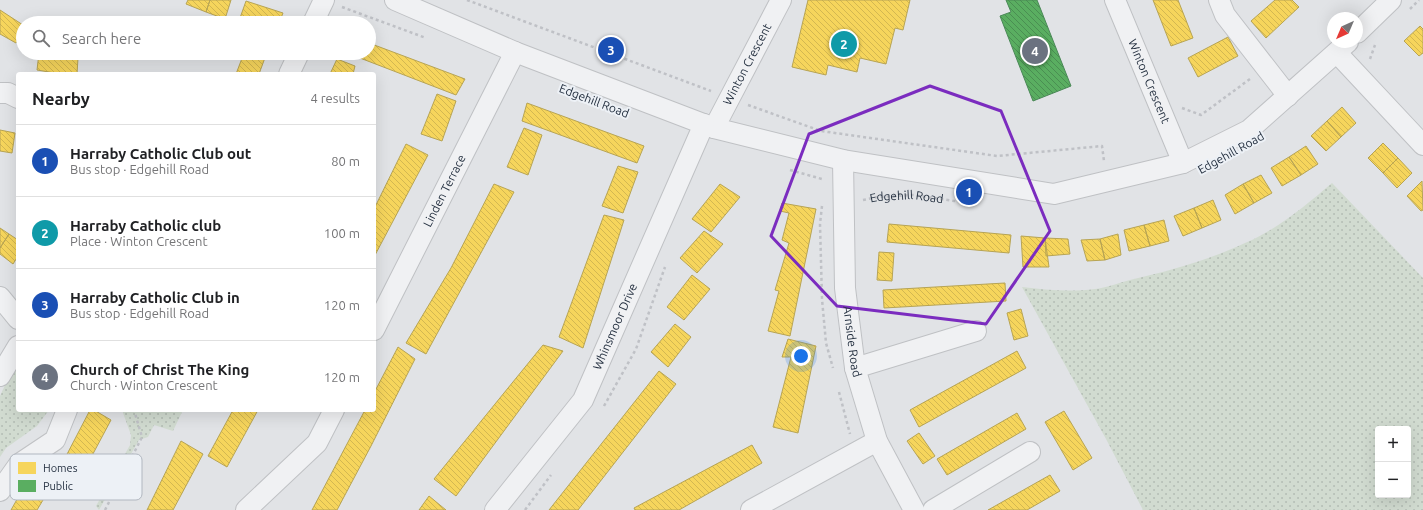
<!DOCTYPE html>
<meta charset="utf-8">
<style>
body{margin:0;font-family:Ubuntu,sans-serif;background:#f2f2f2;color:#202124}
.controls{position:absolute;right:12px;bottom:12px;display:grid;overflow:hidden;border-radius:4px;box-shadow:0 4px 16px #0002}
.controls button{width:36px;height:36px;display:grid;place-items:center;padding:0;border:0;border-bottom:1px solid #e0e0e0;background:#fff;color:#202124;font:20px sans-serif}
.compass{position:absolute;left:1327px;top:12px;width:36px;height:36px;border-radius:50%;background:#fff;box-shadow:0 4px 16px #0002;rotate:224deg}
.you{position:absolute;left:801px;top:356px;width:14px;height:14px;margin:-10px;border:3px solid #fff;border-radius:50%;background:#1a73e8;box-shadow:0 0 0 6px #1a73e833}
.badge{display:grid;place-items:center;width:26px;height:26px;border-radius:50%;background:#676f7b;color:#fff;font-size:13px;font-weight:700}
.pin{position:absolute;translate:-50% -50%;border:2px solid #fff;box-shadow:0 1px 4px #0006}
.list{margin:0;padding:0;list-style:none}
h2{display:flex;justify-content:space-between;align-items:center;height:52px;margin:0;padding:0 16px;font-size:17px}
h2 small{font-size:13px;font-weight:400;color:#757577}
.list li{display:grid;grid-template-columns:26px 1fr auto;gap:12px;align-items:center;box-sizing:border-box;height:72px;padding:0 16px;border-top:1px solid #e0e0e0}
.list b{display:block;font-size:15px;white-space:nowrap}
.list p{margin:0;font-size:13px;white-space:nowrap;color:#757577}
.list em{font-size:13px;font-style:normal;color:#757577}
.icon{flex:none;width:22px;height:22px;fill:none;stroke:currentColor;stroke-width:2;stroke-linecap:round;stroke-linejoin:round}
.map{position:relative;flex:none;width:1423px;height:510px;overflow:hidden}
.search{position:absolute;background:#fff;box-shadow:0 4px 16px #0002;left:16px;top:16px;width:360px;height:44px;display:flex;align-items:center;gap:10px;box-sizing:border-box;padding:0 14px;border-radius:22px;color:#757577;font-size:15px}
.panel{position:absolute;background:#fff;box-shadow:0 4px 16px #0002;left:16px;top:72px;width:360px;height:340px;border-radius:4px}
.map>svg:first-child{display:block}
</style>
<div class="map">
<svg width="1423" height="510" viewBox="0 0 1423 510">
<defs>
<pattern id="green-dots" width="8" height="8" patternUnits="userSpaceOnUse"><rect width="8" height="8" fill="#d1dbd0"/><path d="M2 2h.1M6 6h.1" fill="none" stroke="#b3bcb4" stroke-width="1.8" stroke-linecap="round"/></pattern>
<pattern id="homes-back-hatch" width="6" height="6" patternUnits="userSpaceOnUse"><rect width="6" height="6" fill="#f6d55c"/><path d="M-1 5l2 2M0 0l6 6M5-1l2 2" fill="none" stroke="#d3b751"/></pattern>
<pattern id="public-back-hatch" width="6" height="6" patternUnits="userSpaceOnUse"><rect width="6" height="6" fill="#5aae61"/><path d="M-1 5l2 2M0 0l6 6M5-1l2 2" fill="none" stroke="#4a8e52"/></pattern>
</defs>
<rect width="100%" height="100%" fill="#e1e3e6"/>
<!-- green -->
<path fill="url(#green-dots)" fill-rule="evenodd" d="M1332,183L1423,278V510H1143L1106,439L1022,287C1045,290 1071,292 1095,289C1106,288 1118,283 1130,280C1169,271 1209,260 1245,243C1278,229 1305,206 1332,183ZM1378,429H1408V495H1378Z
M18,366V410H49L37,426L6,448L0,457V396L11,372Z
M123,410H183L173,431L154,425L148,437L139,440L99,510L96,506L130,445L131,435L123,413Z"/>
<!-- homes -->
<path fill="url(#homes-back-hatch)" stroke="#b7a454" d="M188,0H210L206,12L186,4Z
M210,0H231L225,19L206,12Z
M808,0H910L903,30L895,28L886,64L860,58L857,72L828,65L826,75L792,67Z
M1153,0H1178L1193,38L1171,46Z
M1275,0H1292L1299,7L1266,38L1251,21Z
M246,1L283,13L279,23H253L240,18Z
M0,10L23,25V34L16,43L0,34Z
M1420,26L1423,29V53L1419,56L1404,41Z
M1228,37L1238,56L1198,77L1188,58Z
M369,43L465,79L456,95L347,53H369Z
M39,53H57L78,58L77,74H61L37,70Z
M244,53H260L266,55L259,74H236Z
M337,59L355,66L353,74H330Z
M437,94L456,101L442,141L421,134Z
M527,103L644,146L637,163L522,121Z
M1342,107L1356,123L1341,137L1327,121Z
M1327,121L1341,137L1326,151L1311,136Z
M524,128L542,135L528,175L507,167Z
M0,130L15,133L12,153L0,151Z
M1383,143L1398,158L1383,173L1368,158Z
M406,144L428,155L374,257V209Z
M1306,146L1318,164L1301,175L1289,157Z
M1289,157L1301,175L1282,186L1271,168Z
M1398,158L1412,173L1397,188L1383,173Z
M618,166L638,172L623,213L602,206Z
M1261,175L1272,193L1254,203L1243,184Z
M1422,181L1423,210L1421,211L1407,196Z
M494,184L514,192L426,354L406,343L451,268Z
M720,184L740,197L711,232L692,219Z
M1243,184L1254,203L1235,214L1225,195Z
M1213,200L1221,220L1202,228L1194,208Z
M782,203L816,209L790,336L768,331L779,291L775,290L789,243L782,240L789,213L780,211Z
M1194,208L1202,228L1183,236L1174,216Z
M604,215L624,220L583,348L559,337Z
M1164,220L1169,241L1150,246L1144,225Z
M889,224L1011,235L1009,253L887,242Z
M1144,225L1150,246L1129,251L1124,230Z
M0,228L9,234L0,248Z
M704,231L723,244L697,273L680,258Z
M9,234L18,240V256L13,264L0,254V248Z
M1118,234L1121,255L1105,260L1100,239Z
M1021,236L1045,238L1049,267H1023Z
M1045,238L1068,239L1070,254L1046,256Z
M1100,239L1105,260L1087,261L1081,240Z
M879,252L894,253L892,281L877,280Z
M692,275L710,289L684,320L667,307Z
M1005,283L1006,301L884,308L883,290Z
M1021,309L1028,336L1014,340L1007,313Z
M675,324L691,337L668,367L651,352Z
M788,339L816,346L798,433L773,427L791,357H782Z
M543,345L563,351L456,496L434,479Z
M398,347L415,359L371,446L337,510H312L365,410H374V393Z
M1017,351L1026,368L919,427L910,410Z
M659,371L676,384L578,510H549Z
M90,410H94L111,420L70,497L51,485Z
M233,410H258L227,467L208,456Z
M1064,411L1092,458L1073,470L1045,422Z
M1017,413L1026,429L947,475L937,459Z
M919,433L935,456L923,464L907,441Z
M181,441L203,454L173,510H147Z
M752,445L762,463L679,510H635L634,508Z
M1050,475L1060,491L1027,510H988Z
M28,480L49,490L37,510H11Z
M429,496L446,510H419Z"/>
<!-- public -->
<path fill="url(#public-back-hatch)" stroke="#4a8857" d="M1006,0H1037L1071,86L1033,101L1000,16L1011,12Z"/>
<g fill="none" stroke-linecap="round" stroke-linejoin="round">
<defs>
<g id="minor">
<path d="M395,0L515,52L714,128L843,160L1054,194L1183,163L1249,130L1348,42"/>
<path id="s2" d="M1115,0L1183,163"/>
<path d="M1219,0L1225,15L1288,96"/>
<path d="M313,23L324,0"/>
<path d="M1357,33L1391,0"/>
<path d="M1337,53L1423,145"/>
<path d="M289,74L299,53"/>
<path d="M0,93H8L18,98"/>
<path id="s3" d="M714,128L781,0"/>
<path id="s4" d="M843,160L845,288L855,368L877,441L914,510"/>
<path d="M0,297L18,319"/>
<path id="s5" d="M374,330L515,52"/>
<path d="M855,368L976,331"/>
<path d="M0,376L18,346"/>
<path d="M0,491L19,464L55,440L67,410"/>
<path d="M246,510L317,443L334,410"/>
<path id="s6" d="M495,510L583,400L704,124"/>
<path d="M751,510L877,441"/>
<path d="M933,510L1030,452"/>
</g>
</defs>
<!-- minor casing -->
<use href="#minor" stroke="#bfc1c4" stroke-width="22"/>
<!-- path -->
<g stroke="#bfc1c6" stroke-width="2.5" stroke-dasharray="3 3" stroke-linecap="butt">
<path d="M467,0L711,91"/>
<path d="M342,7L426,38"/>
<path d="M1410,9L1419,0"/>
<path d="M1370,59L1375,45"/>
<path d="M748,105L821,131L997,156L1102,146L1104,161"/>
<path d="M1182,108L1201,115L1250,79"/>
<path d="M790,170L822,179V181"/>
<path id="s1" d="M863,200L878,197L913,195L975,204"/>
<path d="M822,206L820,224L822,299L826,343L833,368"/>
<path d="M839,392L850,434"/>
<path d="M604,406L636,349L665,267"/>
<path d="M105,510L142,437L134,410"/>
<path d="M525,510L551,475"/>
</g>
<!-- minor -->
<use href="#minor" stroke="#f0f1f3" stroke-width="20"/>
</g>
<!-- marked area -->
<path fill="none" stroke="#7b2cbf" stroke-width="3" stroke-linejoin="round" d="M930,86L1001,111L1050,231L986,324L837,306L771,236L809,134Z"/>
<g text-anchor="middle" stroke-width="4" stroke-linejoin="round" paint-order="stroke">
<!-- street labels -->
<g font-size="12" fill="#253141" stroke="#edf1f6">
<text dy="4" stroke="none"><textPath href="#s3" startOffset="72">Winton Crescent</textPath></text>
<text dy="4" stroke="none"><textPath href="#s2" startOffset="88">Winton Crescent</textPath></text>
<text transform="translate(594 101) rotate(21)" y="4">Edgehill Road</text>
<text transform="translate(1231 153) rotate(-29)" y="4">Edgehill Road</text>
<text dy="4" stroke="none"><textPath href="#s5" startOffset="156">Linden Terrace</textPath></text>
<text dy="4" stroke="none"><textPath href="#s1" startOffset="44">Edgehill Road</textPath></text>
<text dy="4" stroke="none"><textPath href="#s6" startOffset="221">Whinsmoor Drive</textPath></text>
<text dy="4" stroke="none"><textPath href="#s4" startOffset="182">Arnside Road</textPath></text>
</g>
</g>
<!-- legend -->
<rect x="10" y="454" width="132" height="46" rx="6" fill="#edf1f6" stroke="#b1b7c0" stroke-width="1"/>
<rect x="18" y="462" width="18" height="12" fill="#f6d55c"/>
<rect x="18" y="480" width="18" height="12" fill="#5aae61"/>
<g font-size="11" fill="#253141">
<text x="43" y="472">Homes</text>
<text x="43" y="490">Public</text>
</g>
</svg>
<div class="controls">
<button>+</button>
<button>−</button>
</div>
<svg class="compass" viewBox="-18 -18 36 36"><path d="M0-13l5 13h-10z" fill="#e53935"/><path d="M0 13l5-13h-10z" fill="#757577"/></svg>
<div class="you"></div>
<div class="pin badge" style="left:969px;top:192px;background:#1a4fb4">1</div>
<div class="pin badge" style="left:844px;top:44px;background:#0f9aa8">2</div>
<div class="pin badge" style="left:611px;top:50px;background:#1a4fb4">3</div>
<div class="pin badge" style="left:1035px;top:51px;background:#6b7280">4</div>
<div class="search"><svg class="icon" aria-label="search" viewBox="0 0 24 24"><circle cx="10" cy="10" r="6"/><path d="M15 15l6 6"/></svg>Search here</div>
<section class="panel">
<h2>Nearby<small>4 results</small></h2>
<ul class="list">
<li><span class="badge" style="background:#1a4fb4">1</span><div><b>Harraby Catholic Club out</b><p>Bus stop · Edgehill Road</p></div><em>80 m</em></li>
<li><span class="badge" style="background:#0f9aa8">2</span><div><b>Harraby Catholic club</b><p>Place · Winton Crescent</p></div><em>100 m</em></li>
<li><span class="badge" style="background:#1a4fb4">3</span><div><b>Harraby Catholic Club in</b><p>Bus stop · Edgehill Road</p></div><em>120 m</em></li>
<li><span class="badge" style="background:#6b7280">4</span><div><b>Church of Christ The King</b><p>Church · Winton Crescent</p></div><em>120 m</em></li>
</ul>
</section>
</div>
